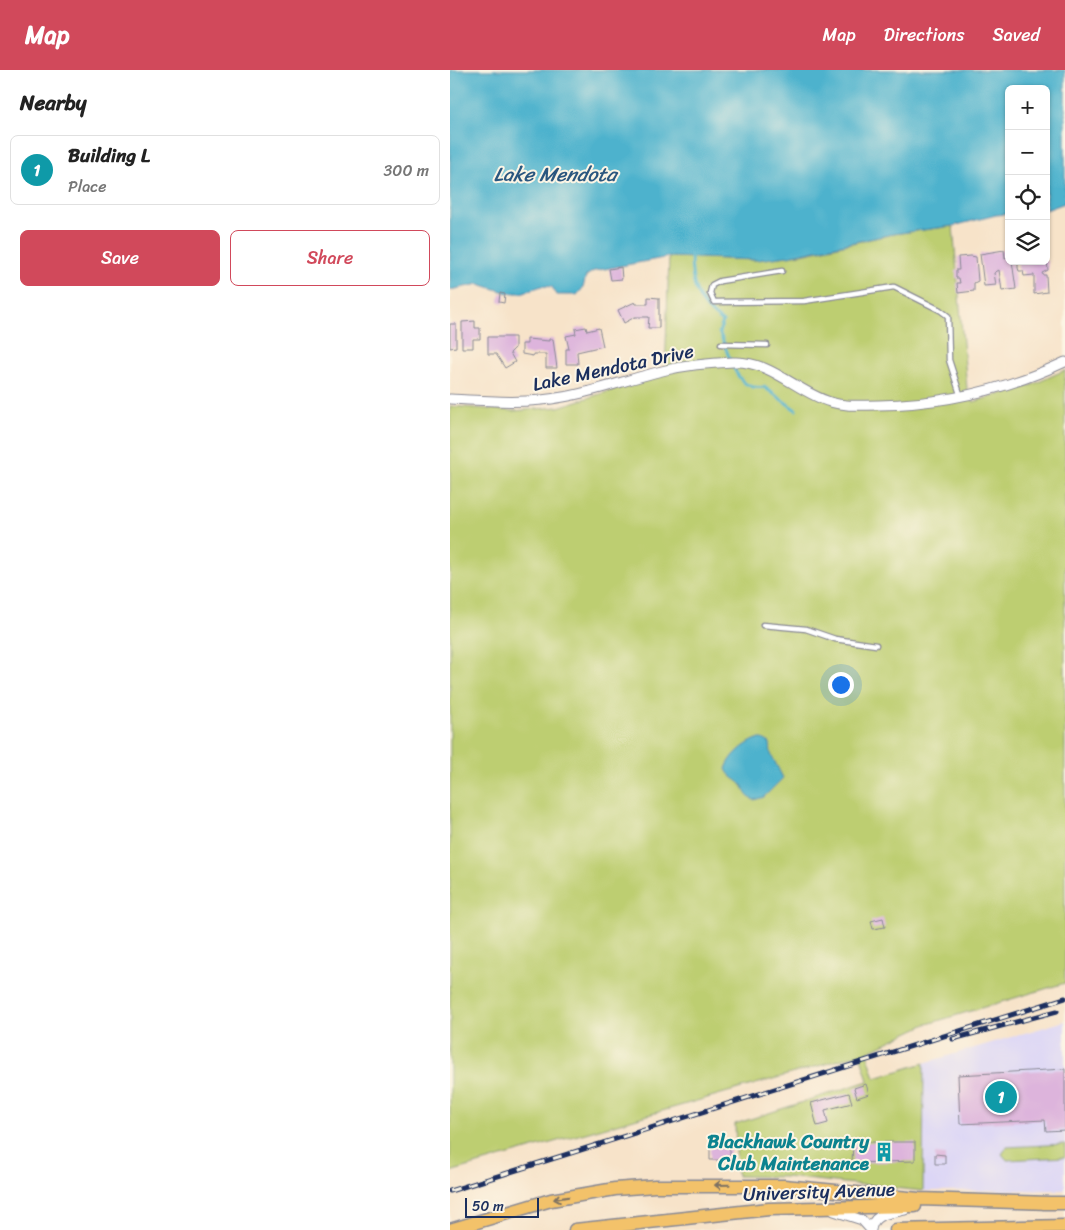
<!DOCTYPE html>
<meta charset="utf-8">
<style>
body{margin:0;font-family:Sriracha,sans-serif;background:#f2f2f2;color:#222}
.controls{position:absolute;right:15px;top:15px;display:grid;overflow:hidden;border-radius:8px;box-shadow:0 1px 4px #0004}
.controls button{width:45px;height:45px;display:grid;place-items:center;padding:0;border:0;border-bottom:1px solid #e0e0e0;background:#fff;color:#222;font:25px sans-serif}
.scale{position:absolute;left:15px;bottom:12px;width:74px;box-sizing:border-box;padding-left:5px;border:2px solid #1b2f5e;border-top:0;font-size:14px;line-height:18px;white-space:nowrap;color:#1b2f5e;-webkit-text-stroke:4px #fcf5e5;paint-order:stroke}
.you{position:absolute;left:390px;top:614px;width:18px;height:18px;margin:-12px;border:4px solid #fff;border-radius:50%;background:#1a73e8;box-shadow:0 0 0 8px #1a73e833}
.badge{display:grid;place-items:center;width:32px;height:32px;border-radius:50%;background:#d1495b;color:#fff;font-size:16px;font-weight:700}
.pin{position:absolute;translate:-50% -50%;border:2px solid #fff;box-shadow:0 1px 5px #0006}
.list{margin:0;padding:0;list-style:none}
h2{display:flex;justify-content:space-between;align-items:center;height:65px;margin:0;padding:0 20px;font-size:21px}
h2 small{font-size:16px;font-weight:400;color:#767676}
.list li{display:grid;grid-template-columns:32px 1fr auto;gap:15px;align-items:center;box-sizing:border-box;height:70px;margin:0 10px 10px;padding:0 10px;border:1px solid #e0e0e0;border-radius:8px}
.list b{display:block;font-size:19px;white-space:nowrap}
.list p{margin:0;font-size:16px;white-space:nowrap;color:#767676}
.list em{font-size:16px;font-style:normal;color:#767676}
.actions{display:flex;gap:10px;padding:15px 20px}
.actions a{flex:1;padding:11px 0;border:1px solid #d1495b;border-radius:8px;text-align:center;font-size:18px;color:#d1495b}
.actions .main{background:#d1495b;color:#fff}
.icon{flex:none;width:28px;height:28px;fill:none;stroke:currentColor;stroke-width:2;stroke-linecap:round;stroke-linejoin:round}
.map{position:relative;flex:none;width:615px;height:1160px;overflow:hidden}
header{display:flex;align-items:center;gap:30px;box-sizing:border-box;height:70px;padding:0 25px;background:#d1495b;color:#fff}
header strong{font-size:24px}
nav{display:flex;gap:28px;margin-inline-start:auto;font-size:18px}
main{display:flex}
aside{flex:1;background:#fff}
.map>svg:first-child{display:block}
</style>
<header>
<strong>Map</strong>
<nav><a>Map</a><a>Directions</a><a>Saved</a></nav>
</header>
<main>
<aside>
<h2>Nearby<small></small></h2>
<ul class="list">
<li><span class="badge" style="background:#0f9aa8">1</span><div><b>Building L</b><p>Place</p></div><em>300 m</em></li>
</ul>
<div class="actions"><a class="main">Save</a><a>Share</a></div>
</aside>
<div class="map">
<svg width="615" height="1160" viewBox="0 0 615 1160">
<rect width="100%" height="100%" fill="#fcf5e5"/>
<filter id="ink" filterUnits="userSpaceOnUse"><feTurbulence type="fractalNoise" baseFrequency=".02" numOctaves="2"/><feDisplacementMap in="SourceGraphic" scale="10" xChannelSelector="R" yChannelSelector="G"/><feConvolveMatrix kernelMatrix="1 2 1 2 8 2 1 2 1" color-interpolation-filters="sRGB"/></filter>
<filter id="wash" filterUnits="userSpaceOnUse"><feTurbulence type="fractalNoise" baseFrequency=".0096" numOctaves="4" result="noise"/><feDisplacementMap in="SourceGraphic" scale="20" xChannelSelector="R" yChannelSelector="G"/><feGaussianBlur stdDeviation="1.12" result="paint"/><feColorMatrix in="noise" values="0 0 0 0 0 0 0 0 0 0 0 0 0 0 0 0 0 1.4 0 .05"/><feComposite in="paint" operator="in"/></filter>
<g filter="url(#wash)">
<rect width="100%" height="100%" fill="#f7e3c9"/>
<!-- built -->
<path fill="#dcd6f6" d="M615,951V1120L473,1121L474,993Z"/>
<!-- green -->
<path fill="#bdce71" stroke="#6c7e68" d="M503,156L517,319L523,332L582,315L615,300V913L474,955L417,982L425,1008L474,993L473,1121L336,1107L287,1106L285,1054L418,1011L410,984L0,1102V336L64,341L108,337L215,304L219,187L307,190L352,184L443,164Z
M615,1074V1087L557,1090L552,1084L557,1077Z"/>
<!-- water -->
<path fill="#4eb2cd" stroke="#347096" d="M0,0H615V133L596,140V19H559V144L546,145L503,156L443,164L338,186L307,190L219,187L144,201L136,206L133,218L127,225H107L102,217L92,216L71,223H58L29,214L0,220Z
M307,669H313L320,673L321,684L333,708L314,727L304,730C293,725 297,721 291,714C285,708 280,708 276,699C280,686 294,674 307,669Z"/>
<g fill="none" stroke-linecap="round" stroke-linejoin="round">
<!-- stream -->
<path stroke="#4eb2cd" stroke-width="3" d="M241,185C241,216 247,234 273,252L269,262C280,283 284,323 314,317L346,340"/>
</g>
<g id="blocks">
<!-- building -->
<path fill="#ddb4dc" d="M554,180L555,188L559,187V191H562L566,219L552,221L549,200L544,203L546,215L534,216L530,184Z
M521,186L526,187L528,211L524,213V221L508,223L507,213H510L509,208H506V200H509L508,187Z
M568,191H597L598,200L592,203L593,205H596L597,222L584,224V205L574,206L573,201H569L568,198Z
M171,197L172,209L161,210L159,199Z
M50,223L55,224L54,233L49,232Z
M198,227L209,228V258H198L199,247H185L174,253L168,240L185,232L186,234H198Z
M25,251V258H30V269H23V278H12V252Z
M0,254H6V277L0,278Z
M136,257L137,261L149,258L153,276L127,282L128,294H116V279H119L116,266L126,264L125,259Z
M38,267H65V278L60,283L65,292L55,298L46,284H38Z
M77,269L99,271V269H103L107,298H96V284H83V286L72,284V274H77Z
M433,848L435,857L423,859L421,851Z
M615,999V1060L596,1061L595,1050L510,1054L508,1005Z
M416,1014L419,1024L407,1028L404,1018Z
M399,1023L402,1033L375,1040L378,1053L367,1056L361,1033Z
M403,1072H465V1091L402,1093Z
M260,1076H280V1090H260Z
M485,1084L495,1085V1094H485Z"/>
</g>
</g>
<g filter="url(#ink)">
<use href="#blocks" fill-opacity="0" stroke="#898994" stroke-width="1"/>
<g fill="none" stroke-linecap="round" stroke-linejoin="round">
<defs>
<path id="service" d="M332,201L270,211L262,215L260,223L264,232L354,231L444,217L490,240L498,246L499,290L511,327
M271,274L317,275
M313,555L356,559L385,569L426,575"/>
<path id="minor" d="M0,329C38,331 76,334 113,327C148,321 181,308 216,300C238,295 261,293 283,292C320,290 347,322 380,332C397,337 412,335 429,335C495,334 555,320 615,292
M384,1141L412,1150L421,1160
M421,1160C423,1142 441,1144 455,1140"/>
<path id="primary" d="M593,1133H615
M0,1160L101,1130L165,1119L205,1116H334L469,1129L600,1133
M125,1160L319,1139L465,1136
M446,1160L615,1156"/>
</defs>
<!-- service casing -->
<use href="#service" stroke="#898994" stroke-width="7"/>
<!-- minor casing -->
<use href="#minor" stroke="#898994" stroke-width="11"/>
<!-- primary casing -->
<use href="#primary" stroke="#898994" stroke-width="15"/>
<!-- service -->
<use href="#service" stroke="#fff" stroke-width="4.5"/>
<!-- minor -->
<use href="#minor" stroke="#fff" stroke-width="9"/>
<!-- primary -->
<use href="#primary" stroke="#f3c26a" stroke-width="12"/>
<defs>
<path id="rail" d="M503,969L607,941
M0,1121L615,928"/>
</defs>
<!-- rail casing -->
<use href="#rail" stroke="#1b2f5e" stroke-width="5"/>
<!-- rail -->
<use href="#rail" stroke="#fcf5e5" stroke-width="3" stroke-dasharray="9" stroke-linecap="butt"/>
</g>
<!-- one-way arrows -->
<defs><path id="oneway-shaft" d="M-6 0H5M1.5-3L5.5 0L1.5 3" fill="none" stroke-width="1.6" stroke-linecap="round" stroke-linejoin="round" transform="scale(1.25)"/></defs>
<g stroke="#7c7163">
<use href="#oneway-shaft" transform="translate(272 1115) rotate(179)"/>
<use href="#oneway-shaft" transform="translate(111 1128) rotate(170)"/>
</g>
</g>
<!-- icons -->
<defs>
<symbol id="building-bare" viewBox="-9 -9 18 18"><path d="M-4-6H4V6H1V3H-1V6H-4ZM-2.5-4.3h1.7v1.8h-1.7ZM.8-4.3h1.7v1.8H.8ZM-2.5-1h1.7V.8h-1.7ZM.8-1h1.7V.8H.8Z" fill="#0f9aa8" stroke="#fcf5e5" stroke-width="2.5" paint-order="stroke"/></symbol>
</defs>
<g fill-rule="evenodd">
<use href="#building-bare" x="420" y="1068" width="28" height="28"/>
</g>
<g text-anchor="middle" stroke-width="4" stroke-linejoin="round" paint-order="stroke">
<!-- street labels -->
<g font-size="19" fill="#1b2f5e" stroke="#fcf5e5">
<text transform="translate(163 297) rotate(-12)" y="7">Lake Mendota Drive</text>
<text transform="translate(369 1121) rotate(-2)" y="7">University Avenue</text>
</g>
<!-- culture labels -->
<g font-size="19" font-weight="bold" fill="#0d838f" stroke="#fcf5e5" text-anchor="end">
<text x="419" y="1078">Blackhawk Country<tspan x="419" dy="22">Club Maintenance</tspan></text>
</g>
<!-- water labels -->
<g font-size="20" font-style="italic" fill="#2a567f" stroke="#fcf5e5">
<text x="105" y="111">Lake Mendota</text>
</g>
</g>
</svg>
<div class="controls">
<button>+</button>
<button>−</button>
<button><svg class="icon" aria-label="locate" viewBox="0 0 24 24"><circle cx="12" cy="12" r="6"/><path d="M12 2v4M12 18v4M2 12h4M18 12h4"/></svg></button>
<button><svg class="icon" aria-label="layers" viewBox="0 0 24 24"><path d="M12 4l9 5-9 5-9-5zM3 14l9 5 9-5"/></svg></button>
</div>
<div class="scale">50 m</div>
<div class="you"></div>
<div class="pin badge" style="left:551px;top:1027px;background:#0f9aa8">1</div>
</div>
</main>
